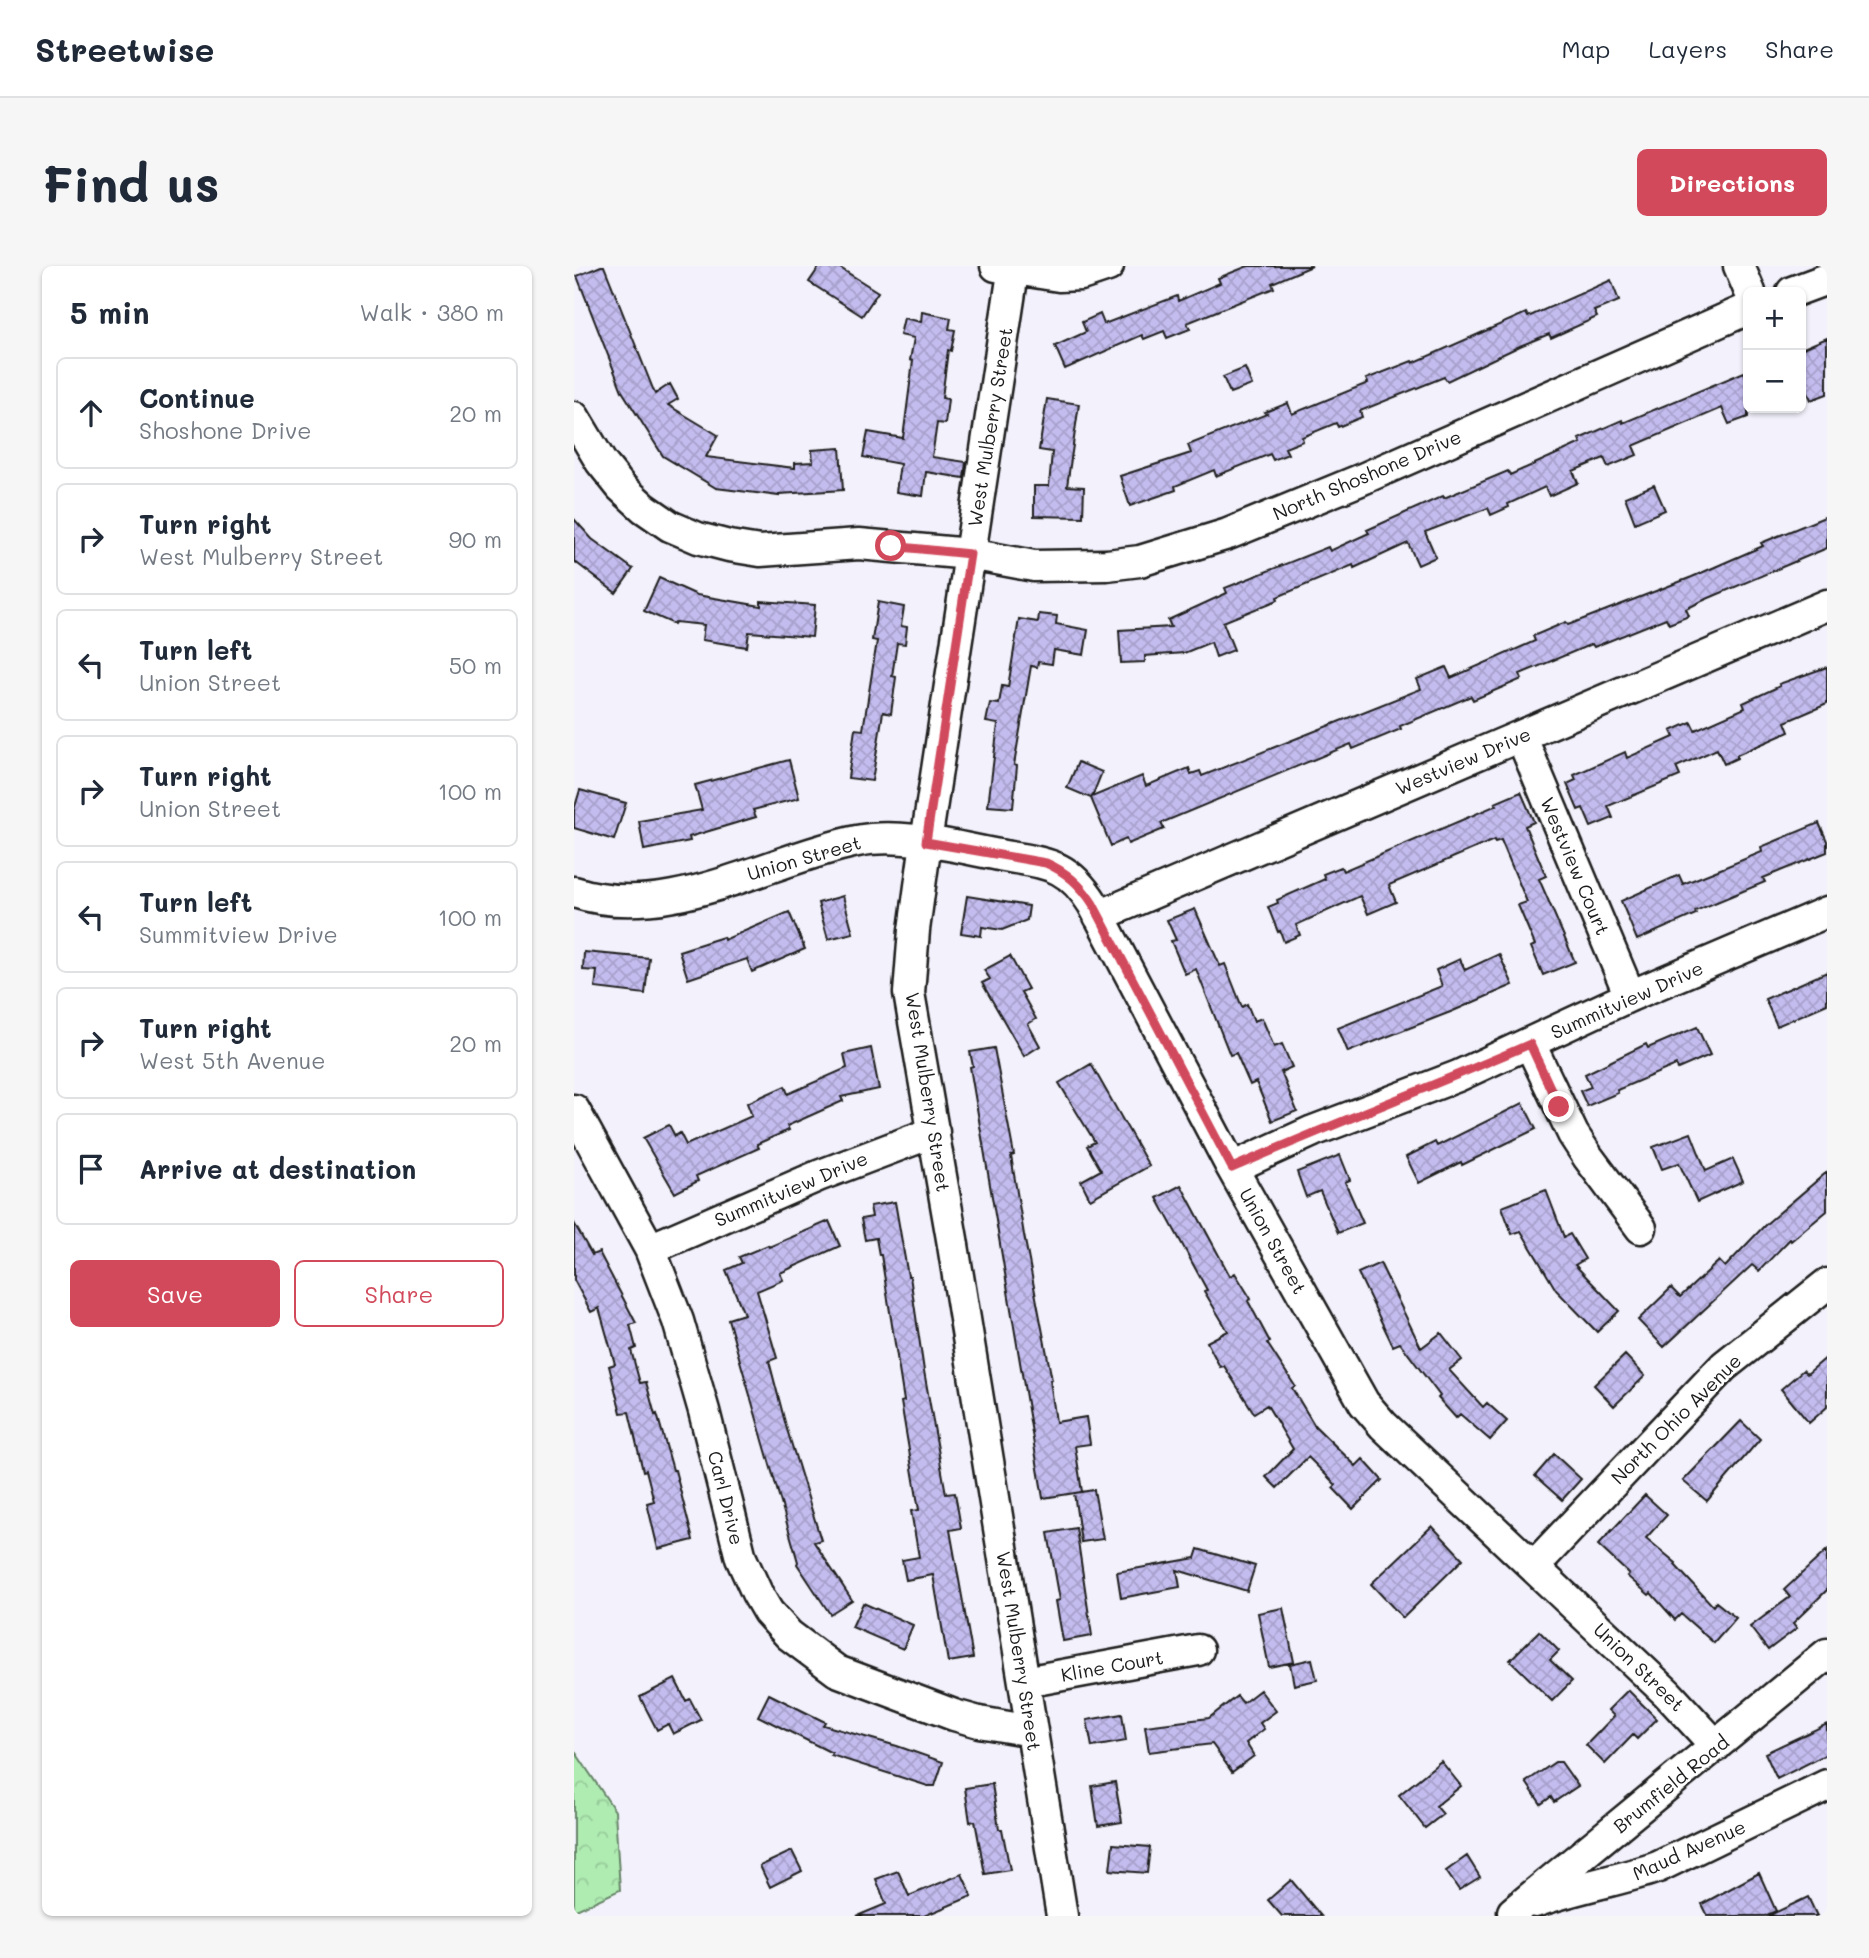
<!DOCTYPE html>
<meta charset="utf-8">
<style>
body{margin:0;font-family:Mali,sans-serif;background:#f6f6f7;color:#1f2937}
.controls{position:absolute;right:21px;top:21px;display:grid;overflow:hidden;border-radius:10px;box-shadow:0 2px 5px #0004}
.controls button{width:63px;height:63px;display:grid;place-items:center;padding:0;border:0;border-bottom:2px solid #e0e1e3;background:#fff;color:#1f2937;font:35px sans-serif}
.stop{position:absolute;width:21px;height:21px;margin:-16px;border:5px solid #d1495b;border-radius:50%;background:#fff}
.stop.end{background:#d1495b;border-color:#fff;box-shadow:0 2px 7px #0008}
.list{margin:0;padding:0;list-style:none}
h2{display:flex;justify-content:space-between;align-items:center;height:91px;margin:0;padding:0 28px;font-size:30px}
h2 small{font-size:23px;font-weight:400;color:#747a83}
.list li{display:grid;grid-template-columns:46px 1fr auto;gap:21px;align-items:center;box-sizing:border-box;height:112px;margin:0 14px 14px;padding:0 14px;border:2px solid #e0e1e3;border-radius:10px}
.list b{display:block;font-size:26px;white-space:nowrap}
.list p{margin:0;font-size:23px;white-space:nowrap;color:#747a83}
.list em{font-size:23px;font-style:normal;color:#747a83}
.actions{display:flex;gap:14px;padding:21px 28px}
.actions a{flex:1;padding:16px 0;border:2px solid #d1495b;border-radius:10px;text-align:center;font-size:24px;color:#d1495b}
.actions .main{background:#d1495b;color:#fff}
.icon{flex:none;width:38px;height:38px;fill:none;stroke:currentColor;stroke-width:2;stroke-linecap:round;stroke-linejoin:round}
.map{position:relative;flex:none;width:1253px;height:1650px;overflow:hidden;border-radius:10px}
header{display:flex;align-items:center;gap:42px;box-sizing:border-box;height:98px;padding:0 35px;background:#fff;border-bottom:2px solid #e0e1e3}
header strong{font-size:33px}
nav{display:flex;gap:38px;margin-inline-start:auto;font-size:24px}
.intro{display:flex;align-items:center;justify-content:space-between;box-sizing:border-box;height:168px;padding:0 42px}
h1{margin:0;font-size:49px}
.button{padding:18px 32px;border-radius:10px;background:#d1495b;color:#fff;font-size:24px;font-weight:700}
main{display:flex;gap:42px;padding:0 42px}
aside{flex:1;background:#fff;border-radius:10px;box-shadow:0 2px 5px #0004}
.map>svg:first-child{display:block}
</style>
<header>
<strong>Streetwise</strong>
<nav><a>Map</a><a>Layers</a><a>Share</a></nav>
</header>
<div class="intro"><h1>Find us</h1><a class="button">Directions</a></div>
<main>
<aside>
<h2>5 min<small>Walk · 380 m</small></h2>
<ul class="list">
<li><svg class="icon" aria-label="ahead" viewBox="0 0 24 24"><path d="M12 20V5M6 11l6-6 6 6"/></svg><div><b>Continue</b><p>Shoshone Drive</p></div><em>20 m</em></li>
<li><svg class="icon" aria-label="right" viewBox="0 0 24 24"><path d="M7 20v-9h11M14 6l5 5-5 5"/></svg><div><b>Turn right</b><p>West Mulberry Street</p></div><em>90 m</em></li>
<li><svg class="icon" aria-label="left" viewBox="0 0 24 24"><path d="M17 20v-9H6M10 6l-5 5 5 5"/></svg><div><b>Turn left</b><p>Union Street</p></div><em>50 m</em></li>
<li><svg class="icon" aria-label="right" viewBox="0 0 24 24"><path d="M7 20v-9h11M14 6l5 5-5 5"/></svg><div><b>Turn right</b><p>Union Street</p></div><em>100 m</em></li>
<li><svg class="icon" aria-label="left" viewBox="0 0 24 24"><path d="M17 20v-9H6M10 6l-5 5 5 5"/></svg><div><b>Turn left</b><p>Summitview Drive</p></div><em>100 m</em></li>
<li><svg class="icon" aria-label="right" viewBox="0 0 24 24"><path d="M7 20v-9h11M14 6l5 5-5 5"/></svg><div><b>Turn right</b><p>West 5th Avenue</p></div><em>20 m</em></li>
<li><svg class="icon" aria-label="arrive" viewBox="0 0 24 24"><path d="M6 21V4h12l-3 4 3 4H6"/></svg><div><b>Arrive at destination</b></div></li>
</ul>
<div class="actions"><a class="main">Save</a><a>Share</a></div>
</aside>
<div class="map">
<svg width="1253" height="1650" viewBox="0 0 1253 1650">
<defs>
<pattern id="forest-crowns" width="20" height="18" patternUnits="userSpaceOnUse" patternTransform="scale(1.75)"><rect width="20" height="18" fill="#afecb2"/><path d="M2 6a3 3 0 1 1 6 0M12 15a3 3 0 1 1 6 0" fill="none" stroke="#96ca98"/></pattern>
<pattern id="building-cross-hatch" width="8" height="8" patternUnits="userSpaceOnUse" patternTransform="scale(1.75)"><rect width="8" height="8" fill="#c3bcee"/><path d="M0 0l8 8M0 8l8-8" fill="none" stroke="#a7a1cc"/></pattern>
</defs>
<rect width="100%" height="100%" fill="#f3f2fc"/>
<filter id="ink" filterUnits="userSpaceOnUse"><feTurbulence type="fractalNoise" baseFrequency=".0143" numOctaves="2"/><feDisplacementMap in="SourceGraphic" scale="14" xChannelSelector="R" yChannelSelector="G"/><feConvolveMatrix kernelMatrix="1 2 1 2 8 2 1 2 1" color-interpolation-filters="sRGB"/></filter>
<g filter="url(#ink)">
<!-- forest -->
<path fill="url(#forest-crowns)" stroke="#668467" stroke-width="2" d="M0,1484L41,1545L46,1624L0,1645Z"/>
<!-- building -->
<path fill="url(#building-cross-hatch)" stroke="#1c1c1c" stroke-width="2" d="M27,0H30L81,128L96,118L104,133L94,139L144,169L132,191L221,202V197L239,196L238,184L266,182L269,224L205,228V230L142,222L89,190L48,125L3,10Z
M246,0H263L304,26L288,50L235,16Z
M674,0H738L698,17L700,22L613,57L616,63L593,72L590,65L570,73L568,69L491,103L481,80L512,66L508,56L526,48L530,58L603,30L604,35L646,17L644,12Z
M1037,14L1045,35L1020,45L1023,51L977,72L975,68L946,80L873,115L870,111L786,145L788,151L764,161L762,157L728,171L729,175L711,182L714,188L699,194L696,188L642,210L640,204L601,220L602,224L556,240L546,210L617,187L614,179L693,148L691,146L714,137L718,148L794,117L792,113L838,95L839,97L952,47L954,51Z
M348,46L377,52L375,63L381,64L377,85L374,84L368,132L374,133L371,158L363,157L358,191L392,196L390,212L352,206L349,230L322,226L326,198L289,191L294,166L329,172L339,95L336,94L340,72L326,69L330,52L347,56Z
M1253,72V128L1237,134L1227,110V83Z
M671,102L678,119L656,127L649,111Z
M1170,106L1174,117V151L1155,158L1148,142L1059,180L1063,189L1034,201L1030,192L999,205L1004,217L975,230L971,221L934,238L935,241L917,249L914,242L851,266L862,291L844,299L834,277L780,302L779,299L703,331L704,334L649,356L660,384L642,391L637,376L610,387L571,390V396L547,397L545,364L597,361L594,354L653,327L651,322L754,281L756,285L795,267L793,264L869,230L870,232L934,205L936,209L1007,177L1005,173L1048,154L1049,157Z
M473,133L505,138L493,220L510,221L509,251L460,250V220H475L478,186L465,184Z
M1080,219L1091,244L1061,257L1051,231Z
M1253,250V282L1128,335L1112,343L1115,350L1095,358L1092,352L1020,381L1018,378L946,408L948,413L899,434L897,430L826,460L827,463L779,483L777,478L587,557L590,563L554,578L552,573L537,580L517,532L493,522L504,496L528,506L518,531L568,510L572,520L615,502L617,508L626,505L628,510L847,423L843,413L872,401L877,412L961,375L959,370L992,356L994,359L1118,311L1189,280L1187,277Z
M0,253L18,273L59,303L42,327L0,295Z
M85,312L123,329L187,340V335L241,339L238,371L175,366L173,381L128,374L130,359L101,356L100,358L70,345Z
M304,336L330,341L327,360L333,361L331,378L323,377L318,410L322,411L317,448L309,446L298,515L274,512L281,463L289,464L303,375L298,374Z
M465,348L483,350L482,358L514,364L510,389L480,384L478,398L464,396L463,401L457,400L440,499L443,500L439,542L414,540L424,458L412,456L416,437L425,438L428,420L434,421L445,353L464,356Z
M1253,401V438L1211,456L1215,466L1163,489V492L1150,498L1143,483L1102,501L1106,510L1034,540L1039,552L1017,561L1009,542L1004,544L993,518L1002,514L1000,509L1051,486L1053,492L1100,471L1097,465L1117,456L1121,464L1171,442L1169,437L1206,420L1205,418Z
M215,494L225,532L179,544L182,551L115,571L116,575L70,584L65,555L128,544L121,519Z
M6,524L52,537L40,574L0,562V544Z
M947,526L960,556L951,560L972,610L965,613L1001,696L969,709L957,681L961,679L944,639L953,636L927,574L921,576L920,574L815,619L822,636L794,648L786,630L722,659L726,669L710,676L706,665L704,666L694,641L704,637L703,634L751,613L749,608L767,601L769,605L923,539L921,537Z
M1245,557L1253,575V586L1189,612L1191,616L1121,645L1122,648L1063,674L1047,635L1105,609L1109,618L1144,604L1188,586L1187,581Z
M269,630L279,667L254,673L244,637Z
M393,630L455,640L453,654L428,664L408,661L407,670L387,667Z
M621,643L646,700L651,698L668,741L673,738L680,755L688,752L700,781L708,778L718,801L707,806L723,845L698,855L682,816L676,819L662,787L656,789L622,703L611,708L597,675L602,674L593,654Z
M215,646L231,683L178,706L173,693L114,713L105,685L149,671L150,674Z
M10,686L75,692L71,728L21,722L23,705L9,704Z
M925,688L939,719L879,745L774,786L764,762L868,720L862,704L886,693L891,704Z
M436,690L454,723L447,726L462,753L454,758L466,780L450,790L408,717L416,713L410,704Z
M1253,706V738L1203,760L1191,733Z
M1123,761L1136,789L1104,803L1102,799L1043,824L1044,827L1013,840L1006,825L1017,821L1011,808L1072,778L1074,782Z
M297,782L305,823L267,831L269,835L213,860L215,864L183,878L185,882L122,910L124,915L101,927L69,872L95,859L101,870L106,867L112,879L178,850L173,837L211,820L214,828L273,802L270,788Z
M420,782L440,889L437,890L450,969L478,1114H476L482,1156L512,1151L516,1178L501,1180L508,1226L469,1232L396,801L399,800L396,786Z
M517,798L575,900L516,933L507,915L527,904L513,880L521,876L485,817Z
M949,837L962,863L888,899L887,896L845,917L832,891L861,876L863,880Z
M1117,867L1132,905L1159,893L1169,915L1123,936L1105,897L1088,903L1079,881Z
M766,889L776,914L771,916L789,957L764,967L746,925L732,931L723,906Z
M1253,906V945L1217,975L1216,973L1185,1005L1178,999L1090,1081L1064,1054L1097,1022L1106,1031L1145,995L1151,1001L1192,958Z
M607,919L656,1010L661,1007L677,1033L674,1035L696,1076L693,1077L721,1120L718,1122L741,1160L782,1200L789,1193L808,1214L779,1243L759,1222L762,1219L734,1191L703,1222L692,1211L719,1183L693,1139L680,1147L650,1100L646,1101L633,1076L654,1065L630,1025L633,1024L583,932Z
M972,924L990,971L996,968L1011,993L1001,999L1045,1045L1023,1066L982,1024L947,965L938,968L928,941Z
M321,936L334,1010H336L350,1105L372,1228L381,1227L387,1262L376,1264L399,1392L374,1396L359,1309L332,1314L328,1294L345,1291L337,1245L345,1244L327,1136L330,1135L307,989H305L302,972L291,974L287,953L298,951L296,940Z
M255,955L266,980L206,1007L209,1014L183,1025L203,1092L195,1095L212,1160L247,1274L240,1276L278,1334L256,1348L223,1298L224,1296L154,1053L170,1048L152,1004L168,997L165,991L194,979L195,981Z
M0,957L18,989L25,986L62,1057L56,1059L62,1082L57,1084L66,1117L72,1116L81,1149L83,1148L99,1204H101L119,1274L84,1283L73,1237L80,1235L72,1204L69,1205L55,1146L47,1147L35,1100L41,1098L25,1042L17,1046L0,1014Z
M806,997L847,1082L867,1067L888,1094L875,1104L909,1141L913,1137L933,1155L916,1174L886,1148L882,1152L864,1132L866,1130L826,1077L819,1080L784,1007Z
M1051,1089L1071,1110L1040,1140L1020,1119Z
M1253,1091V1141L1235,1157L1207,1123L1229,1104L1233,1108Z
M1167,1155L1186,1173L1133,1235L1109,1215Z
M980,1188L1007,1213L988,1234L961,1210Z
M520,1224L529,1273L507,1276L500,1227Z
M1071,1229L1093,1249L1072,1272L1102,1297L1101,1299L1139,1340L1142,1336L1162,1352L1140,1377L1107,1348L1101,1354L1077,1327L1075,1329L1053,1310L1055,1308L1024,1279Z
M858,1260L889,1293L829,1352L797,1318Z
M502,1262L518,1370L489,1375L482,1335L486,1334L474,1267Z
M624,1283L681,1300L673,1325L603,1304L606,1321L547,1332L543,1306L621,1292Z
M1253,1284V1324L1219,1357L1223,1362L1194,1384L1176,1361L1216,1331L1210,1324Z
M289,1337L339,1359L329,1383L278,1361Z
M709,1342L720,1396L695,1401L684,1347Z
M965,1365L985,1385L976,1394L998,1415L978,1435L936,1394Z
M738,1393L743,1414L720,1419L716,1398Z
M101,1413L112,1435L116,1433L127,1454L99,1468L94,1458L83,1464L66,1431Z
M686,1424L702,1445L686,1457L690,1463L672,1477L680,1490L658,1506L638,1478L575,1486L571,1460L635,1452L663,1430L669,1437Z
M1054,1424L1083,1453L1063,1473L1059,1469L1031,1498L1012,1479L1040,1450L1034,1444Z
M195,1428L251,1456L249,1459L323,1480L369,1496L361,1520H354L257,1489L258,1487L184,1450Z
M548,1448L552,1475L518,1481L513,1454Z
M1253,1458V1488L1203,1513L1191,1487Z
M867,1495L887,1520L862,1540L869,1548L851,1562L825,1529Z
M981,1496H987L1004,1520L980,1536L977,1531L967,1538L952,1516Z
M541,1516L548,1556L524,1560L518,1520Z
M418,1518L425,1563H428L436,1604L411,1608L401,1555L396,1556L391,1522Z
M539,1578L576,1581L573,1607L536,1604Z
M218,1585L228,1605L196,1621L186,1600Z
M893,1590L906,1611L885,1624L872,1605Z
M324,1605L335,1630L388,1608L398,1630L350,1650H283L312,1638L302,1613Z
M1185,1607L1202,1645L1191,1650H1134L1128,1638Z
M717,1614L747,1650H708L694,1634Z
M1234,1631L1243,1650H1194Z"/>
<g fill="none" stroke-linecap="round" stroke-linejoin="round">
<defs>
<path id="minor" d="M422,0L485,10L507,9L534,0
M440,0L352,576L340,664L335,727L378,973L488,1650
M1165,0L1176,26
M1218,26L1253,13
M0,151L27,196L47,221L70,242L96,260L124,272L155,280L186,285L285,278L396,288L460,300L533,299L566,295L654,268L786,214L1174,43
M947,470L1056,730
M0,626C95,657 191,594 283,575C327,566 382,581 425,589C471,598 492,595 519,638L658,902L790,1137L809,1159L1093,1427L1142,1480
M525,650L1253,339
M956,778L999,868L1014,891L1067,962
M0,844L76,983L104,1055L130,1145L167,1292L183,1327L194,1346L215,1369L263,1405L380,1449L405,1456L458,1465
M658,902L739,865L884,810L1056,730L1253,646
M76,983L244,910L360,866
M960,1300L1150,1100L1253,1018
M451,1416L624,1384
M961,1636C1002,1621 1044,1615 1084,1601L1253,1519
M941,1650L939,1646L1253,1388"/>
</defs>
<!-- minor casing -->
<use href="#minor" stroke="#1c1c1c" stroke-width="35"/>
<!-- minor -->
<use href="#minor" stroke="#fff" stroke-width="30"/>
</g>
</g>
<g fill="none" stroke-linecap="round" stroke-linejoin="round" filter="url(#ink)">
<!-- route -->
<path stroke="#d1495b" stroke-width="9" d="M317,280L396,288L352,576L472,597C493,606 507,619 519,638L658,902C757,858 858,821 956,778L985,841"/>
</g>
<g text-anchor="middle" stroke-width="5" stroke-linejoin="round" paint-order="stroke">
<!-- street labels -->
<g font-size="19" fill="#1c1c1c" stroke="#fff">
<text transform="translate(416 161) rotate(-81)" y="7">West Mulberry Street</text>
<text transform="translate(793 209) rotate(-23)" y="7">North Shoshone Drive</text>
<text transform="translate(889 495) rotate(-23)" y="7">Westview Drive</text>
<text transform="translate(230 592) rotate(-16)" y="7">Union Street</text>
<text transform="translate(1001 600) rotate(67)" y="7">Westview Court</text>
<text transform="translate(1053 734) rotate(-24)" y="7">Summitview Drive</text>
<text transform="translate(354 826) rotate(81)" y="7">West Mulberry Street</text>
<text transform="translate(217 923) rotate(-23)" y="7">Summitview Drive</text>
<text transform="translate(699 975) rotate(61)" y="7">Union Street</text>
<text transform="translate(1102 1153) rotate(-45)" y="7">North Ohio Avenue</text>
<text transform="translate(152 1232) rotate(76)" y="7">Carl Drive</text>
<text transform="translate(445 1385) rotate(81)" y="7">West Mulberry Street</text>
<text transform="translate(538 1400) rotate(-10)" y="7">Kline Court</text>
<text transform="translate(1065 1401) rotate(44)" y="7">Union Street</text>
<text transform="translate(1097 1518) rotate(-39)" y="7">Brumfield Road</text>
<text transform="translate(1115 1584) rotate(-24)" y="7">Maud Avenue</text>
</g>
</g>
</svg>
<div class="controls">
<button>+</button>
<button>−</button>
</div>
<div class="stop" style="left:317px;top:280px"></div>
<div class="stop end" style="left:985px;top:841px"></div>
</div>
</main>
